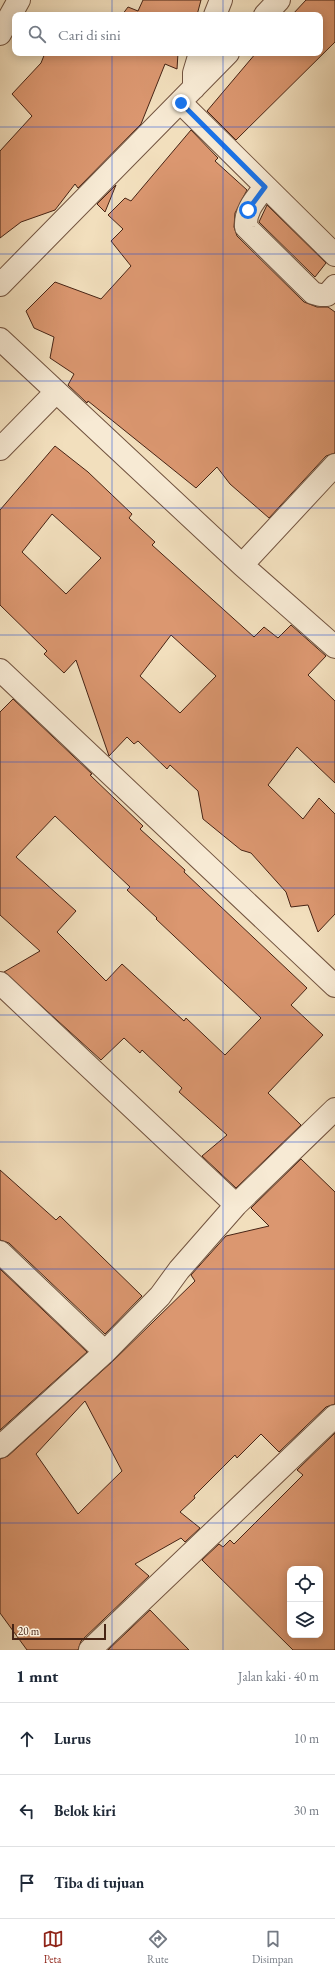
<!DOCTYPE html>
<html lang="id">
<meta charset="utf-8">
<style>
body{margin:0;font-family:"EB Garamond",serif;background:#f6f6f7;color:#1f2937}
.controls{position:absolute;right:12px;bottom:12px;display:grid;overflow:hidden;border-radius:8px;box-shadow:0 2px 10px #0003}
.controls button{width:36px;height:36px;display:grid;place-items:center;padding:0;border:0;border-bottom:1px solid #e0e1e3;background:#fff;color:#1f2937;font:20px sans-serif}
.scale{position:absolute;left:12px;bottom:10px;width:94px;box-sizing:border-box;padding-left:4px;border:2px solid #472415;border-top:0;font-size:11px;line-height:14px;white-space:nowrap;color:#472415;-webkit-text-stroke:3px #f7ead4;paint-order:stroke}
.stop{position:absolute;width:12px;height:12px;margin:-9px;border:3px solid #1a73e8;border-radius:50%;background:#fff}
.stop.end{background:#1a73e8;border-color:#fff;box-shadow:0 1px 4px #0008}
.list{margin:0;padding:0;list-style:none}
h2{display:flex;justify-content:space-between;align-items:center;height:52px;margin:0;padding:0 16px;font-size:17px}
h2 small{font-size:13px;font-weight:400;color:#747a83}
.list li{display:grid;grid-template-columns:26px 1fr auto;gap:12px;align-items:center;box-sizing:border-box;height:72px;padding:0 16px;border-top:1px solid #e0e1e3}
.list b{display:block;font-size:15px;white-space:nowrap}
.list em{font-size:13px;font-style:normal;color:#747a83}
.icon{flex:none;width:22px;height:22px;fill:none;stroke:currentColor;stroke-width:2;stroke-linecap:round;stroke-linejoin:round}
.map{position:relative;flex:none;width:335px;height:1650px;overflow:hidden}
.search{position:absolute;background:#fff;box-shadow:0 2px 10px #0003;left:12px;right:12px;top:12px;height:44px;display:flex;align-items:center;gap:10px;box-sizing:border-box;padding:0 14px;border-radius:8px;color:#747a83;font-size:15px}
.sheet{height:268px;background:#fff}
nav{display:flex;justify-content:space-around;align-items:center;box-sizing:border-box;height:56px;border-top:1px solid #e0e1e3;background:#fff;font-size:11px;color:#747a83}
nav a{display:grid;justify-items:center;gap:2px}
nav .on{color:#8f2418}
.map>svg:first-child{display:block}
</style>
<div class="map">
<svg width="335" height="1650" viewBox="0 0 335 1650">
<rect width="100%" height="100%" fill="#f2dfbd"/>
<filter id="stains"><feTurbulence type="fractalNoise" baseFrequency=".005" numOctaves="4"/><feColorMatrix values="0 0 0 0 .2 0 0 0 0 .09 0 0 0 0 .02 0 0 0 .5 -.17"/></filter>
<radialGradient id="worn" r=".72"><stop offset=".6" stop-color="#630" stop-opacity="0"/><stop offset="1" stop-color="#630" stop-opacity=".3"/></radialGradient>
<!-- building -->
<path fill="#db9770" stroke="#472415" fill-rule="evenodd" d="M143,0H201L197,15H122L128,7L138,11Z
M306,0H335V42L236,140L207,111L256,53H320V15H292Z
M45,53H178L177,69L165,64L141,124L78,188L75,184L55,210L21,222L0,238V151L32,116L12,94L41,63Z
M191,130L218,158L215,161L247,190L235,213L234,227L237,236L304,302L317,307H328L335,312V453L326,456L269,518L230,484L217,467L196,488L88,401L87,403L68,385L74,374L50,358L54,337L34,328L26,311L55,282L101,299L131,266L111,241L123,229L108,215L125,198L131,201Z
M116,185L105,212L97,204Z
M267,205L326,263L315,277L259,222Z
M55,446L88,472L132,514L129,518L155,542L152,545L254,637L264,627L278,638L291,625L326,656L308,675L335,701V783L297,747L268,785L303,819L319,798L335,814V914L318,932L308,905L291,907L286,892L251,853L241,850L203,819L198,791L170,765L167,769L138,741L134,744L127,737L109,756L76,660L64,673L44,654L47,651L0,605V510ZM52,514L101,558L66,594L22,552ZM171,635L216,676L180,713L140,676Z
M13,699L92,774L90,775L143,826L140,829L185,870L184,872L307,988L291,1005L323,1035L268,1093L301,1125L236,1188L202,1156L227,1135L179,1092L182,1088L142,1050L140,1053L124,1038L101,1060L4,972L40,951L0,915V712ZM55,816L130,887L127,890L157,918L156,919L261,1018L225,1055L186,1018L184,1021L122,964L106,981L57,932L76,911L16,857Z
M301,1159L335,1192V1404L326,1407L279,1452L261,1434L237,1458L235,1455L194,1496L195,1498L180,1512L200,1528L185,1542L181,1538L135,1564L149,1576L81,1641L78,1650H27L0,1613V1459L8,1456L113,1361L195,1281L191,1275L226,1236L269,1226L251,1208ZM85,1401L122,1471L78,1514L36,1454Z
M0,1170L56,1220L60,1216L142,1296L105,1334L9,1243L0,1240Z
M0,1269L87,1352L0,1430Z
M335,1433V1650H293L202,1560L219,1544L223,1547L230,1540L234,1544L303,1475L297,1470ZM290,1569H320V1635H290Z
M150,1610L189,1650H108Z"/>
<g fill="none" stroke-linecap="round" stroke-linejoin="round">
<defs>
<path id="minor" d="M215,15L221,0
M265,15L279,0
M0,34L19,0
M194,88V73L200,53
M181,103L335,255
M265,187C255,200 245,210 246,227L313,293L320,295H327L335,286
M0,285L228,53
M0,339L242,565L335,647
M0,449L56,392
M242,565L335,465
M0,670L335,986
M0,983L236,1205
M0,1252L105,1352
M0,1447L105,1352L160,1296L179,1270L236,1205L335,1109
M90,1650L335,1416"/>
</defs>
<!-- minor casing -->
<use href="#minor" stroke="#72533f" stroke-width="24"/>
<!-- minor -->
<use href="#minor" stroke="#f7ead4" stroke-width="22"/>
</g>
<g fill="none" stroke-linecap="round" stroke-linejoin="round">
<!-- route -->
<path stroke="#1a73e8" stroke-width="5" d="M181,103L265,187L248,210"/>
</g>
<!-- grid -->
<path fill="none" stroke="#1d4ed8" stroke-width="1" stroke-opacity="0.55" d="M112,0V15M223,0V15M112,53V1650M223,53V1650M0,127H335M0,254H335M0,381H335M0,508H335M0,635H335M0,762H335M0,888H335M0,1015H335M0,1142H335M0,1269H335M0,1396H335M0,1523H335"/>
<rect width="100%" height="100%" filter="url(#stains)"/>
<rect width="100%" height="100%" fill="url(#worn)"/>
</svg>
<div class="controls">
<button><svg class="icon" aria-label="locate" viewBox="0 0 24 24"><circle cx="12" cy="12" r="6"/><path d="M12 2v4M12 18v4M2 12h4M18 12h4"/></svg></button>
<button><svg class="icon" aria-label="layers" viewBox="0 0 24 24"><path d="M12 4l9 5-9 5-9-5zM3 14l9 5 9-5"/></svg></button>
</div>
<div class="scale">20 m</div>
<div class="stop" style="left:248px;top:210px"></div>
<div class="stop end" style="left:181px;top:103px"></div>
<div class="search"><svg class="icon" aria-label="search" viewBox="0 0 24 24"><circle cx="10" cy="10" r="6"/><path d="M15 15l6 6"/></svg>Cari di sini</div>
</div>
<section class="sheet">
<h2>1 mnt<small>Jalan kaki · 40 m</small></h2>
<ul class="list">
<li><svg class="icon" aria-label="ahead" viewBox="0 0 24 24"><path d="M12 20V5M6 11l6-6 6 6"/></svg><div><b>Lurus</b></div><em>10 m</em></li>
<li><svg class="icon" aria-label="left" viewBox="0 0 24 24"><path d="M17 20v-9H6M10 6l-5 5 5 5"/></svg><div><b>Belok kiri</b></div><em>30 m</em></li>
<li><svg class="icon" aria-label="arrive" viewBox="0 0 24 24"><path d="M6 21V4h12l-3 4 3 4H6"/></svg><div><b>Tiba di tujuan</b></div></li>
</ul>
</section>
<nav>
<a class="on"><svg class="icon" aria-label="map" viewBox="0 0 24 24"><path d="M3 6l6-2 6 2 6-2v14l-6 2-6-2-6 2zM9 4v14M15 6v14"/></svg>Peta</a>
<a><svg class="icon" aria-label="directions" viewBox="0 0 24 24"><path d="M12 3l9 9-9 9-9-9zM9 14v-3h6M13 9l2 2-2 2"/></svg>Rute</a>
<a><svg class="icon" aria-label="saved" viewBox="0 0 24 24"><path d="M7 4h10v16l-5-4-5 4z"/></svg>Disimpan</a>
</nav>
